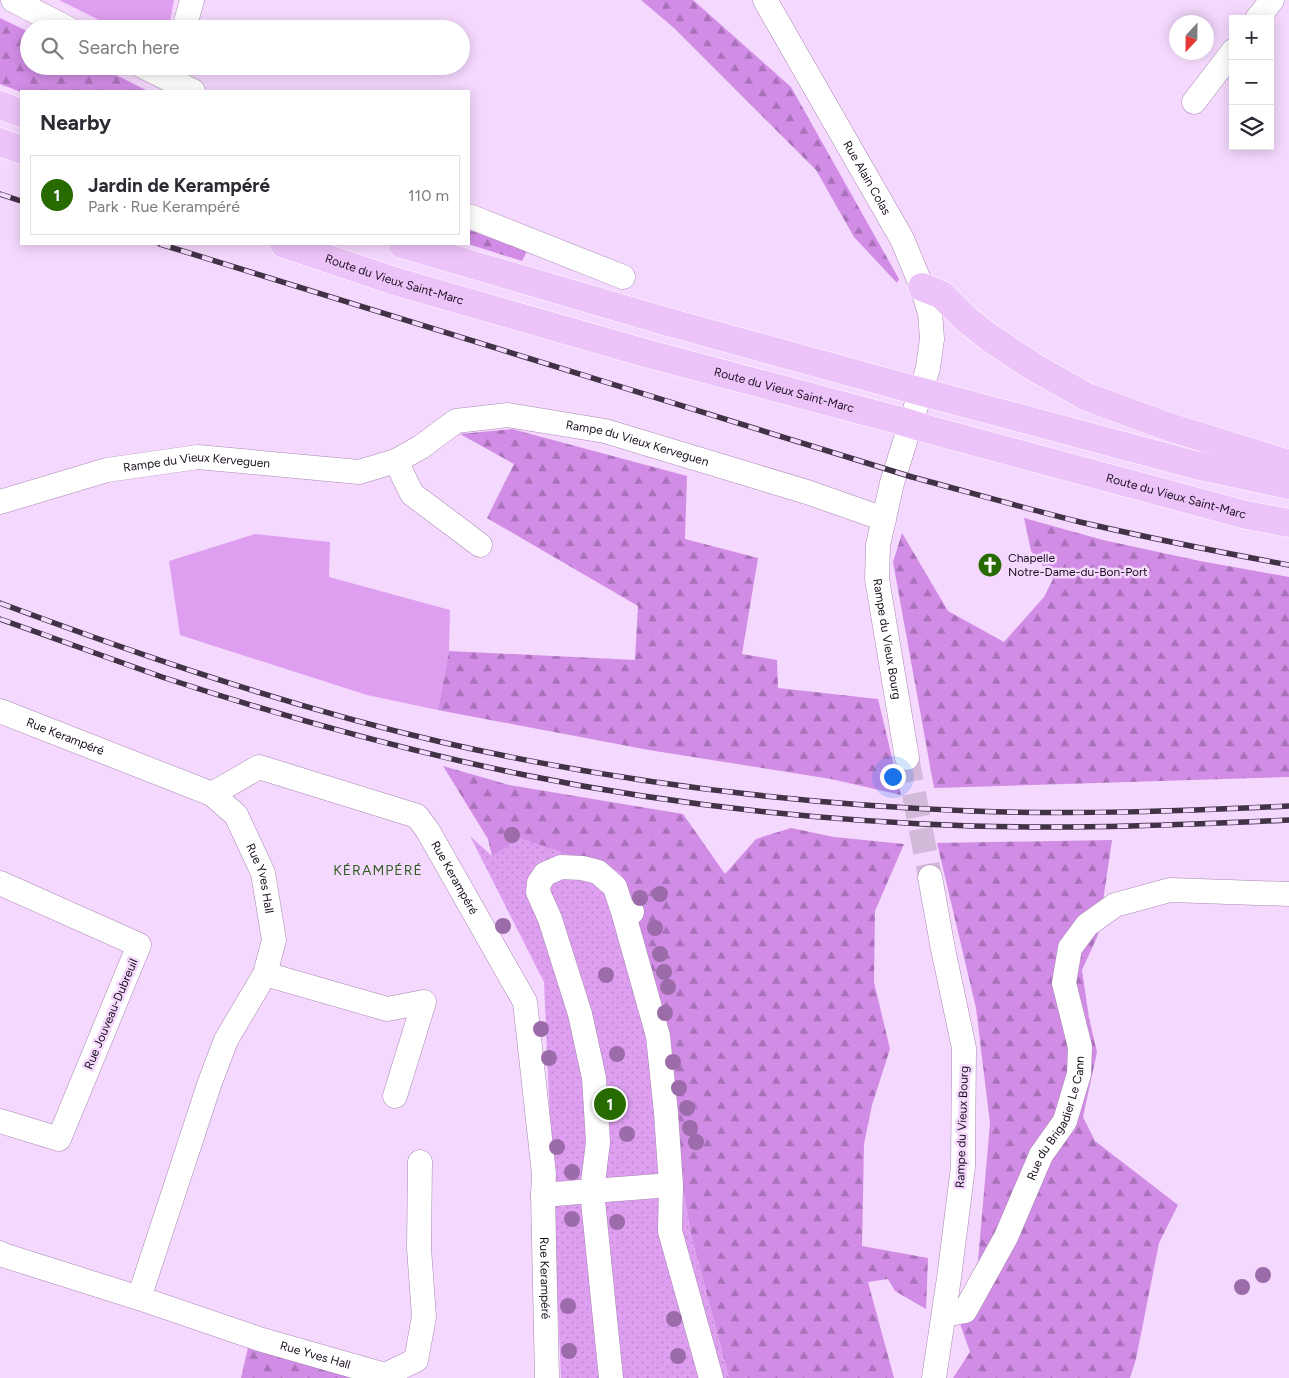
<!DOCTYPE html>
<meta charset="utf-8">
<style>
body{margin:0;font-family:Figtree,sans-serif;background:#f2f2f3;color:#2b2b33}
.controls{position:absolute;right:15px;top:15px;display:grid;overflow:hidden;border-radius:0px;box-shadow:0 2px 12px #0003}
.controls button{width:45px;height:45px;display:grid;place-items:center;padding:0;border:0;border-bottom:1px solid #e1e1e2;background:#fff;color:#2b2b33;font:25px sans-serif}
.compass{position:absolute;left:1169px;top:15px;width:45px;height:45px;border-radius:50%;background:#fff;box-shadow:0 2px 12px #0003;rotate:202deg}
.you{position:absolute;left:892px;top:776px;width:18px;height:18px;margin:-12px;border:4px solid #fff;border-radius:50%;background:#1a73e8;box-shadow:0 0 0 8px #1a73e833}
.badge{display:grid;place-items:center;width:32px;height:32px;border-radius:50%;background:#276a00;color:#fff;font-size:16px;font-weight:700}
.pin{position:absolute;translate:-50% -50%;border:2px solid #fff;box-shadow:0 1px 5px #0006}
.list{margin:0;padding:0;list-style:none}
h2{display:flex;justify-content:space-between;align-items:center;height:65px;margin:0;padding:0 20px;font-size:21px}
h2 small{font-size:16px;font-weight:400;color:#7c7c81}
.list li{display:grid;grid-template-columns:32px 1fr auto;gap:15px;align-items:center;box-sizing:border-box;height:80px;margin:0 10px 10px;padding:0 10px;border:1px solid #e1e1e2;border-radius:0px}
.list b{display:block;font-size:19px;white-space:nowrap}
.list p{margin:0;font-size:16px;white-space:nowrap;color:#7c7c81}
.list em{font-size:16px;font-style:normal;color:#7c7c81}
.icon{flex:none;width:28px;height:28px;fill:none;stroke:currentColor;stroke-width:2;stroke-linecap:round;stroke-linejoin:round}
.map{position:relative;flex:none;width:1289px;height:1378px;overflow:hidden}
.search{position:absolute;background:#fff;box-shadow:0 2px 12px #0003;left:20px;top:20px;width:450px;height:55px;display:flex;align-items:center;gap:12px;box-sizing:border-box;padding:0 18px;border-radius:28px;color:#7c7c81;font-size:19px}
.panel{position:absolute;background:#fff;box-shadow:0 2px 12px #0003;left:20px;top:90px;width:450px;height:155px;border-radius:0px}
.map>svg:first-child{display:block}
</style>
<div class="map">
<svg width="1289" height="1378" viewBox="0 0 1289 1378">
<defs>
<pattern id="forest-firs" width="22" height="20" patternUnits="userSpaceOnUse" patternTransform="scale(1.25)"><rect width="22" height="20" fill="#d18ce5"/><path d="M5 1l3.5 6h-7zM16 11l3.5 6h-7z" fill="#a971b9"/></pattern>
<pattern id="garden-dots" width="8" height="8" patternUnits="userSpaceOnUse" patternTransform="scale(1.25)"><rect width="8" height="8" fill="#de9ff1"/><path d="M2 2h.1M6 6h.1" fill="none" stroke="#be88ce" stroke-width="1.8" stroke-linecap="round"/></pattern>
</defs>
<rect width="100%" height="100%" fill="#f4d8fd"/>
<!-- grass -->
<path fill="#de9ff1" d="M59,0H174L170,21L147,29H117Z
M255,534L330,542L329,577L450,610L449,651L438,710L367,695L180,635L169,561Z"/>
<!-- forest -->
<path fill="url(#forest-firs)" d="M641,0H693L791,87L899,279L897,283L854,237L816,170L674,28Z
M0,18L29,32V66H98L148,91L21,92L0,84Z
M469,230L527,251L522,261L468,244H469Z
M512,429L687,476L685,539L758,558L742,654L777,660L778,688L878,699L901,795L831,779L649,750L438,710L449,651L635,660L638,606L487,518L514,464L460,434Z
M1024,518L1103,540L1200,561L1289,577V777L934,788L893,562L902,533L948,611L1004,642L1044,597L1053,579L1031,551Z
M443,766L509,785L683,814L725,874L756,839L791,828L834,837L904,844L875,911L874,982L890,1049L872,1105L864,1144L862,1246L928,1258L926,1309L895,1291L888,1279L868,1282L894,1378H729L691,1235L677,1156L492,856L488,839Z
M1112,840L1098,935L1082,970L1089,1018L1097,1052L1083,1117L1095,1141L1178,1205L1159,1243L1136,1359L1130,1378H953L970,1352L957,1315L978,1261L990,1123L976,1008L937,843Z
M249,1343L357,1378H241Z"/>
<!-- garden -->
<path fill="url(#garden-dots)" d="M470,836L492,856L520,838L621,872L636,927L691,1235L729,1378H561L544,982Z"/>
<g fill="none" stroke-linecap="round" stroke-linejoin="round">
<!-- street-tunnel -->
<path stroke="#d3badb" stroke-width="24" stroke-dasharray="24 12" stroke-linecap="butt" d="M907,758L930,877"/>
<defs>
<g id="street">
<path d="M13,0L69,29"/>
<path id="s1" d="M765,0L902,239L922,287L930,313L932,339L928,368L892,483L878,545L877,579L907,758"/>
<path d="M1257,19L1272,0"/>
<path d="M184,29L192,0"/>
<path d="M142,66L193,91"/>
<path d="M1194,102L1233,51"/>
<path d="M469,216L623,277"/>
<path d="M396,461L412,494L480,545"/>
<path id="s2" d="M0,502L107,470L198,457L359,472L396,461L421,447L456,421L508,415L605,431L807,492L884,519"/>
<path id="s3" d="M0,711L212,794L236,815L263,873L274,940L265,974L226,1040L210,1082L139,1298L259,1339L385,1375L416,1360L424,1317L419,1248L420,1162"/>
<path id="s4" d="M212,794L259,767L417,816L428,831L525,1002L544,1174L543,1195L547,1378"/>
<path d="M930,877L943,949L964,1048L963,1167L949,1278L934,1378"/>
<path d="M0,883L139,945L59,1139L0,1121"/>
<path d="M624,915L658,1036L666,1113L671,1185L670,1231L711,1378"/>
<path d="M265,974L387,1009L424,1002L395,1096"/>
<path d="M543,1195L592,1191L598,1142L594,1078L580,1014L550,919L538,892L539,883L545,874L561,867L582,868L598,872L615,887L624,915L632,912"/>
<path d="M0,1253L3,1255L139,1298"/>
<path id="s5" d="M944,1315L965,1311L1006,1237L1041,1155L1065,1121L1079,1074L1080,1047L1064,983L1070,948L1087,925L1115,905L1170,890L1289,894"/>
<path d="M611,1378L592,1191L671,1185"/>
</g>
<g id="highway">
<path d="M0,105L21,113"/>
<path d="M0,142L21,150"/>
<path id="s6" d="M284,244L394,281L645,353L901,421"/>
<path d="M402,244L661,320L911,389"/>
<path d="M922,287L942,295L967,320L990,338L1032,366L1087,397L1169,427L1289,464"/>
<path d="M941,397L1195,465L1289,485"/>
<path id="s7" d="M927,429L1246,515L1289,523"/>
</g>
</defs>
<!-- street casing -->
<use href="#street" stroke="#a888b2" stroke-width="25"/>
<!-- highway casing -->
<use href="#highway" stroke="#fff" stroke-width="29"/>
<!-- street -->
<use href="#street" stroke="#fff" stroke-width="24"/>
<!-- highway -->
<use href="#highway" stroke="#edc4fa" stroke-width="28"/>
<defs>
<path id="rail" d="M0,194L21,201
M160,244L912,477C968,492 1024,508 1080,522C1149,538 1219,552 1289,565
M0,603C145,657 291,707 441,742C615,782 793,804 972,811C1077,815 1184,811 1289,806
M0,619C54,638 108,658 162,677C281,716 402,750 525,775C672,805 822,821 972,826C1078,829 1183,825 1289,820"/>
</defs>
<!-- rail casing -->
<use href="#rail" stroke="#413245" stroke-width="5.5"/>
<!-- rail -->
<use href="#rail" stroke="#f4d8fd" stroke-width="4" stroke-dasharray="11" stroke-linecap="butt"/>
<defs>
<path id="highway-bridge" d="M911,389L941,397
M901,421L927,429"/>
</defs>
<!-- highway-bridge casing -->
<use href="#highway-bridge" stroke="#fff" stroke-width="29" stroke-linecap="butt"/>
<!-- highway-bridge -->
<use href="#highway-bridge" stroke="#edc4fa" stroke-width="28"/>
</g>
<!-- trees -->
<g fill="#9b6ca9">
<circle cx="512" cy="835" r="8"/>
<circle cx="660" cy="894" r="8"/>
<circle cx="640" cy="898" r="8"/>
<circle cx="503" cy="926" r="8"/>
<circle cx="655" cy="928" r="8"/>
<circle cx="660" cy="954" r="8"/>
<circle cx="664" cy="972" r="8"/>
<circle cx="606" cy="975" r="8"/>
<circle cx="668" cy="987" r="8"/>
<circle cx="665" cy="1013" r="8"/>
<circle cx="541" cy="1029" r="8"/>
<circle cx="617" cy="1054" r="8"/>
<circle cx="549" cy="1058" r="8"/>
<circle cx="673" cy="1062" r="8"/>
<circle cx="679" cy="1088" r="8"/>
<circle cx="687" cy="1108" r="8"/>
<circle cx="690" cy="1128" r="8"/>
<circle cx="627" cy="1134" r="8"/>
<circle cx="696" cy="1142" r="8"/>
<circle cx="557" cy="1147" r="8"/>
<circle cx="572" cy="1172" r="8"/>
<circle cx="572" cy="1219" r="8"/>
<circle cx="617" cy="1222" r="8"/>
<circle cx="1263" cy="1275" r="8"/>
<circle cx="1242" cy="1287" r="8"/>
<circle cx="568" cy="1306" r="8"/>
<circle cx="674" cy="1319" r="8"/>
<circle cx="569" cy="1351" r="8"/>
<circle cx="678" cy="1356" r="8"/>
</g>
<!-- icons -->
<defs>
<symbol id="church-disc" viewBox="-11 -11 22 22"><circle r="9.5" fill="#276a00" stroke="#f4d8fd"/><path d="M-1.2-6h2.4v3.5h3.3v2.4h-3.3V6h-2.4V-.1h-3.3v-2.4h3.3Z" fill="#fff"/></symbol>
</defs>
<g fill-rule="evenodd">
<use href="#church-disc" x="976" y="551" width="28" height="28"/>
</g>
<g text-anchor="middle" stroke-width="5" stroke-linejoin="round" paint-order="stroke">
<!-- street labels -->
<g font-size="12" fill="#190d1d" stroke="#f4d8fd">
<text dy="4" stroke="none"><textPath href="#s1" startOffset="205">Rue Alain Colas</textPath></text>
<text dy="4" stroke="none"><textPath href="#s6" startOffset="116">Route du Vieux Saint-Marc</textPath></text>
<text dy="4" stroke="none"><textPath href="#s6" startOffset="521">Route du Vieux Saint-Marc</textPath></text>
<text dy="4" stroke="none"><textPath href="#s2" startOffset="661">Rampe du Vieux Kerveguen</textPath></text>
<text dy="4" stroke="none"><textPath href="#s2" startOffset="202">Rampe du Vieux Kerveguen</textPath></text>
<text dy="4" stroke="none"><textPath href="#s7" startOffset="258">Route du Vieux Saint-Marc</textPath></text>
<text dy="4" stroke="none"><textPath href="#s1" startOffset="689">Rampe du Vieux Bourg</textPath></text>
<text dy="4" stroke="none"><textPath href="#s3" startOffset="70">Rue Kerampéré</textPath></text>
<text dy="4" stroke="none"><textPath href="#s3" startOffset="328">Rue Yves Hall</textPath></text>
<text dy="4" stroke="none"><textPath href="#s4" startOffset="292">Rue Kerampéré</textPath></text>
<text transform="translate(111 1014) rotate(-67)" y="4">Rue Jouveau-Dubreuil</text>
<text dy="4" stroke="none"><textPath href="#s5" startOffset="236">Rue du Brigadier Le Cann</textPath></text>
<text transform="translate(962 1127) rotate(-88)" y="4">Rampe du Vieux Bourg</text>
<text dy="4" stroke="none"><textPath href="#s4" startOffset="712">Rue Kerampéré</textPath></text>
<text dy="4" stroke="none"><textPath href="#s3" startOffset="961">Rue Yves Hall</textPath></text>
</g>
<!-- poi labels -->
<g font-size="12" fill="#190d1d" stroke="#f4d8fd" text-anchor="start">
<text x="1008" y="562">Chapelle<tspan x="1008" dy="14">Notre-Dame-du-Bon-Port</tspan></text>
</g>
<!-- neighbourhood labels -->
<g font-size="14" letter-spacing="1" fill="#335e23" stroke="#f4d8fd">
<text x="378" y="875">KÉRAMPÉRÉ</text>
</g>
</g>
</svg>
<div class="controls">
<button>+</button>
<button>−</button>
<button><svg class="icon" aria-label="layers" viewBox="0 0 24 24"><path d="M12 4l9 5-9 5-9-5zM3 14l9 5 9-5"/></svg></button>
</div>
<svg class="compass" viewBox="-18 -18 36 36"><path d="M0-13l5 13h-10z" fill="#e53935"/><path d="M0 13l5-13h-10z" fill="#7c7c81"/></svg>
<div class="you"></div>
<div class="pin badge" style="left:610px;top:1104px">1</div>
<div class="search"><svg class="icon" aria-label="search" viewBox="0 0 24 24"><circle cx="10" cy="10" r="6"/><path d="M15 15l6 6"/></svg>Search here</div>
<section class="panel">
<h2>Nearby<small></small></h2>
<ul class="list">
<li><span class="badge">1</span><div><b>Jardin de Kerampéré</b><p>Park · Rue Kerampéré</p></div><em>110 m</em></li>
</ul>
</section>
</div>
